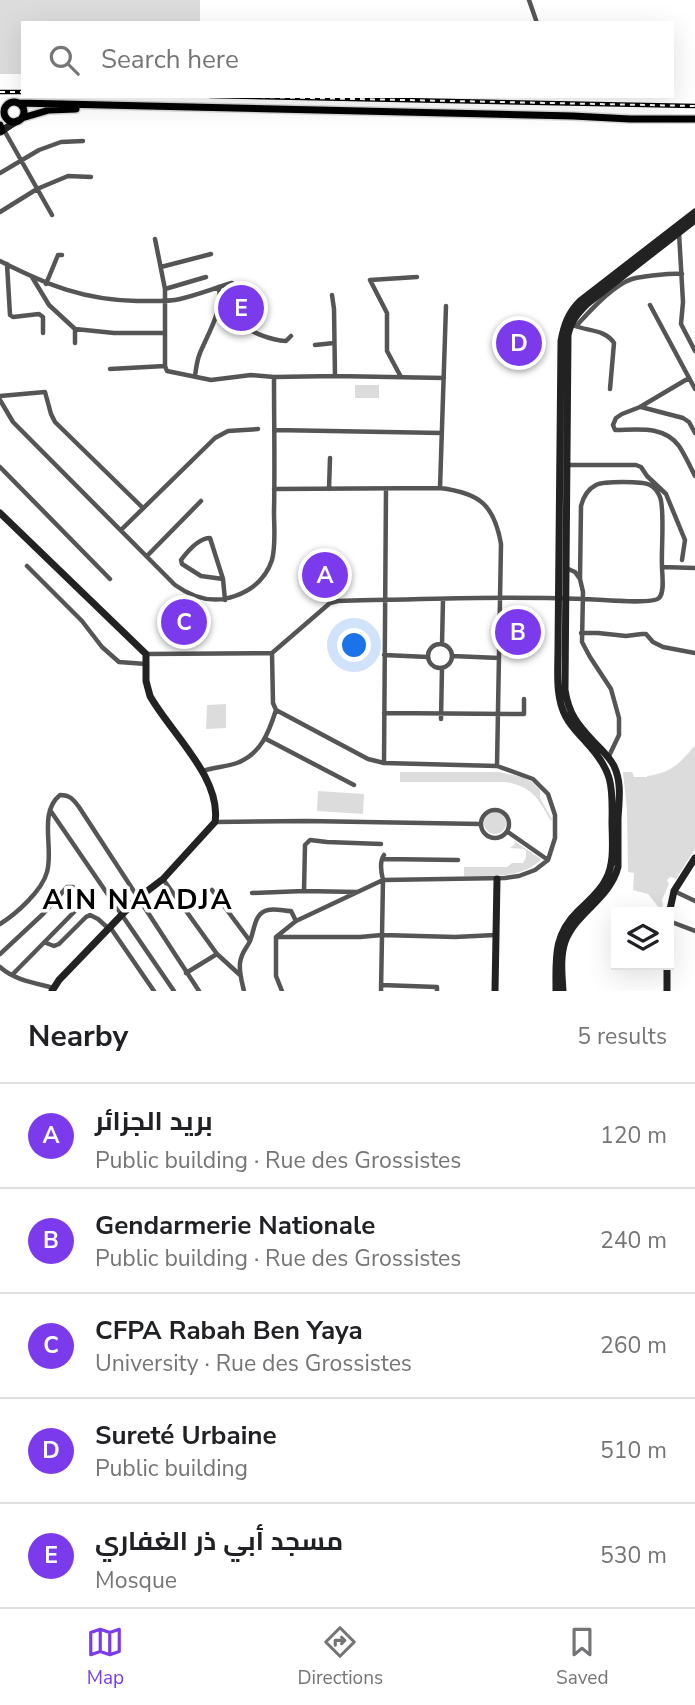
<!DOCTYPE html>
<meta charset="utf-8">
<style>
body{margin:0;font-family:"Nunito Sans",Cairo,sans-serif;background:#f6f6f6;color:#202124}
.controls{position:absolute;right:21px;bottom:21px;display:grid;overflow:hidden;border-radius:0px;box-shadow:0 7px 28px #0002}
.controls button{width:63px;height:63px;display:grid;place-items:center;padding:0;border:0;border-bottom:2px solid #e0e0e0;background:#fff;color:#202124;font:35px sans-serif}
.you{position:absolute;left:355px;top:646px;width:24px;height:24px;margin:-18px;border:5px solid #fff;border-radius:50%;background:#1a73e8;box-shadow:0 0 0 10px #1a73e833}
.badge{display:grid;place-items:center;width:46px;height:46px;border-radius:50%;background:#7c3aed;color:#fff;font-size:23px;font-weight:700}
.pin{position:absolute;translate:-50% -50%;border:4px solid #fff;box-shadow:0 2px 7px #0006}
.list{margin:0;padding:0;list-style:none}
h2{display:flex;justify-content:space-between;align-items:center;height:91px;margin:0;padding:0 28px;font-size:30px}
h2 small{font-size:23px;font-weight:400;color:#757577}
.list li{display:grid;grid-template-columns:46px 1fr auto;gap:21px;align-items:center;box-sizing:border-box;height:105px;padding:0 28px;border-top:2px solid #e0e0e0}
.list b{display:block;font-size:26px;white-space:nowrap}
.list p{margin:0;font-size:23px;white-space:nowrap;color:#757577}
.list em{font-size:23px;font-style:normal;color:#757577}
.icon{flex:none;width:38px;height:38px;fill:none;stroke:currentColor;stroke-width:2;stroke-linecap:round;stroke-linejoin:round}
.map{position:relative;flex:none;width:695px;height:991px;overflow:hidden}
.search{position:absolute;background:#fff;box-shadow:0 7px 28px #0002;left:21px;right:21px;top:21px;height:77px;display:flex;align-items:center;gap:18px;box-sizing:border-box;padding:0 24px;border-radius:0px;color:#757577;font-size:26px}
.sheet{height:616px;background:#fff}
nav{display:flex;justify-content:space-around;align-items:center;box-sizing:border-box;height:98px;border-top:2px solid #e0e0e0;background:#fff;font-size:19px;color:#757577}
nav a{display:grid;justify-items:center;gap:4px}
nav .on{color:#7c3aed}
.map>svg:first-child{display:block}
</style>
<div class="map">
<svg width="695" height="991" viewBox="0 0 695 991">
<rect width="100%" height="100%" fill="#fff"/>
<!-- green -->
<path fill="#dcdcdc" d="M0,0H200V23H23V74H0Z
M355,385H379V398H355Z
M226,704V728L206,729L207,705Z
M695,745V849L676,879L670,877L667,880L669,884L662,900L663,906L660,909L648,894L633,890L634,873L628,872L627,810L623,772H632L634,777H647V776C671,773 681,763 695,745Z
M400,772H499L522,777L532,782L540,790V798L552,819L551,821C538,798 533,787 506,782H400Z
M318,791L364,794L363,814L317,811Z
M484 823a11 11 0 1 1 22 0a11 11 0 1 1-22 0Z
M514,841L541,859L540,861C518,879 491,876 464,876V867H507L512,863H523L526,857V851L524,849L510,848L515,844Z"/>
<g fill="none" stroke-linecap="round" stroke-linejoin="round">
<defs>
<path id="primary" d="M4 112a10 10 0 1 1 20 0a10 10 0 1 1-20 0Z
M18,103L573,116L630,119H695
M22,118L49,110L76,109
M0,125L2,131"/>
</defs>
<!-- primary casing -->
<use href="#primary" stroke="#dbdbdb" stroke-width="10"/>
<!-- street -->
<path stroke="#555" stroke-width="4.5" d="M529,0L537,23
M4,130L52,215
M0,173L39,150L61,142L83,141
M0,212L37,189L68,176L91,177
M679,233L683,302L681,324L695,351
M155,239L165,289V366L167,371L211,380L251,375L274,377L335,376L444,378
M0,261C47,285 84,300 137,301C152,301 167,302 180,299C197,295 215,288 232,283
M7,264L10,315L13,317L39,314L43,317V333
M161,267L211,254
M32,277L49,305L75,329V343
M46,284L58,255H62
M165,289L206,277
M332,295L334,309L335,376
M650,305L695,389
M217,311L224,312L226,318C245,327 264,340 286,341L291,336
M572,326L577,325C591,310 613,285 632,279C638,277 643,277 649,276C660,275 670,273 682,274
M575,326C589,331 606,330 614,343L610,389
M75,329L114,333H164
M315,345L334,343
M110,369L165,366
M195,376C196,368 197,360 200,353C207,336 226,304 218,287
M401,377L387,351V313L370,280L417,277
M689,378L640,407L622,414L616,418L613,425L615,430C637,430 664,425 679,446C685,455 690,466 695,476
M0,396L45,392L51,414L55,422L143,508
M0,400L13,422L175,585C193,598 213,604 235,596C252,590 266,578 272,560C276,545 274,527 274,512C275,467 274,422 274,377
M641,407L683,418L689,422L695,433
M274,430L442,433
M568,465H636L641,467L647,476L666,494L685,540L682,560
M0,467L110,579
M440,488L446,306
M274,489L440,488C479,493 494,504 501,544L497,766
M329,489L330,458
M121,530L215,438L228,431L258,429
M147,556L201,501
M27,566L82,621L102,647L119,662L146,664
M566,568L575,572L580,579L583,592L582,642L590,657L611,689L619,718V735L609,756
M223,579L201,576L182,564L181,560C187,552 199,538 210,538L223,579L225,600
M580,579L581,506C583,498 588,489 596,485C604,481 642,481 650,485C654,487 658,492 660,497C665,509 661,551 662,567
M581,633H598L626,636L642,634H646L653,642L663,647L695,653
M442,644L443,600
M428 656a12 12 0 1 1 24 0a12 12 0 1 1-24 0Z
M272,653L273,703L276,710L368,759L384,763L497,766L533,779L548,794L555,815V838L548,860L535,870L519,876L505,878L383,880L296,921L276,937V976L282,991
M146,654L272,653L330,603L338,601C420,599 502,596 584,599C596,599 652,605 659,598C665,592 662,575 662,567L695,568
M384,655L428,657
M452,656L499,658
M384,713L524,714V699
M441,719L442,668
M266,739L354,785
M384,763L386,489
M203,771C214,767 226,767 237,763C261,754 269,732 276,710
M481 824a14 14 0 1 1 28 0a14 14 0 1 1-28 0Z
M50,810L174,991
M216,822L307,821L481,824
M508,832L548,860
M382,859L458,860
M163,879L217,954L240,975
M212,890L250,941
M304,891L305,845L310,840L327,842L381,844
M674,891L695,901
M252,893L304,891L357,892
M669,921L695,931
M0,924C16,914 42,891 47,872C54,848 38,813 60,795C70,795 73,799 79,807L199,991
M110,927L154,991
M277,937H360L382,935L455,937L495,935
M46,943L54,946L59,944L86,917L90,915L98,919L108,928
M0,954L43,914L67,887H73L83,898L84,901L79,907L12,975
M0,967C14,980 35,983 54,988
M186,973L217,954
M381,985L437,987V991
M244,991C242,982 239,973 240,963C241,954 245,950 249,943C255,932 253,913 268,910C275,908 284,911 291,911L296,921
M381,991L383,880C381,872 379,862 384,855"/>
<!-- secondary -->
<path stroke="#222" stroke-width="7" d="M0,132L17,121
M0,513L146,654V681L150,696C170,732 222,778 215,822L163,879L138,898L59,980L52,991
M669,914L674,891L695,858
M495,991L497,879
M556,991C556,959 553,935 578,911C588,901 600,892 606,879C615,863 612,839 612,821C613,784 612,770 586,742C579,734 571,727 566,717C555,697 558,671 558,648L561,341C564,325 568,313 580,301L695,212
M563,991C562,975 560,957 565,942C576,912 610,899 618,867C618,851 618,835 618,819C619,800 622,783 614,766C609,756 601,749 593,741C577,724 569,714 565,690L568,335C571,321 578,313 587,304L695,220
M667,991V965"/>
<!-- primary -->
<use href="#primary" stroke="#000" stroke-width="7"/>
<defs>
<path id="rail" d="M0,92H23
M210,96L695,106"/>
</defs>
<!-- rail casing -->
<use href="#rail" stroke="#000" stroke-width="4.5"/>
<!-- rail -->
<use href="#rail" stroke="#fff" stroke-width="2" stroke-dasharray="5" stroke-linecap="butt"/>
</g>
<g text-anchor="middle" stroke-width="7" stroke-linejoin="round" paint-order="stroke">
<!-- district labels -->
<g font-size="28" font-weight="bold" letter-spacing="2" fill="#000" stroke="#fff">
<text x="138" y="909">AIN NAADJA</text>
</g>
</g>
</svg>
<div class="controls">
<button><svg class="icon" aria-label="layers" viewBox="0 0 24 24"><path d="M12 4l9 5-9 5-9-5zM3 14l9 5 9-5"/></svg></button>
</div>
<div class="you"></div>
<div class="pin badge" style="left:325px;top:575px">A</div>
<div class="pin badge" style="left:518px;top:632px">B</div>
<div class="pin badge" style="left:184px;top:622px">C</div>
<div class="pin badge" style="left:519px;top:343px">D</div>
<div class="pin badge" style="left:241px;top:308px">E</div>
<div class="search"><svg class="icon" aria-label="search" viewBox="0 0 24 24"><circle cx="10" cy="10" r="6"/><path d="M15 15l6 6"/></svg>Search here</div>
</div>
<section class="sheet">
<h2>Nearby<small>5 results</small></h2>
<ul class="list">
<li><span class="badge">A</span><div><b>بريد الجزائر</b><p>Public building · Rue des Grossistes</p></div><em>120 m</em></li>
<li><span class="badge">B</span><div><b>Gendarmerie Nationale</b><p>Public building · Rue des Grossistes</p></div><em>240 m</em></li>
<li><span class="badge">C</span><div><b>CFPA Rabah Ben Yaya</b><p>University · Rue des Grossistes</p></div><em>260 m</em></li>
<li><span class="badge">D</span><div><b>Sureté Urbaine</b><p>Public building</p></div><em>510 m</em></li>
<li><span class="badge">E</span><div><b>مسجد أبي ذر الغفاري</b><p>Mosque</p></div><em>530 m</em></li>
</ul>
</section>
<nav>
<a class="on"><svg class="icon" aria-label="map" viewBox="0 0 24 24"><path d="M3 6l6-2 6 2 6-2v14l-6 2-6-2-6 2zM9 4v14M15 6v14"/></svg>Map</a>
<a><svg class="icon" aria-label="directions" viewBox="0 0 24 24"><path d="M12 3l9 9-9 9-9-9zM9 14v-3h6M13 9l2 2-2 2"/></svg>Directions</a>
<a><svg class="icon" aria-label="saved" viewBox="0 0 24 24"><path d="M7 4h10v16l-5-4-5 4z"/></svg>Saved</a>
</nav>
